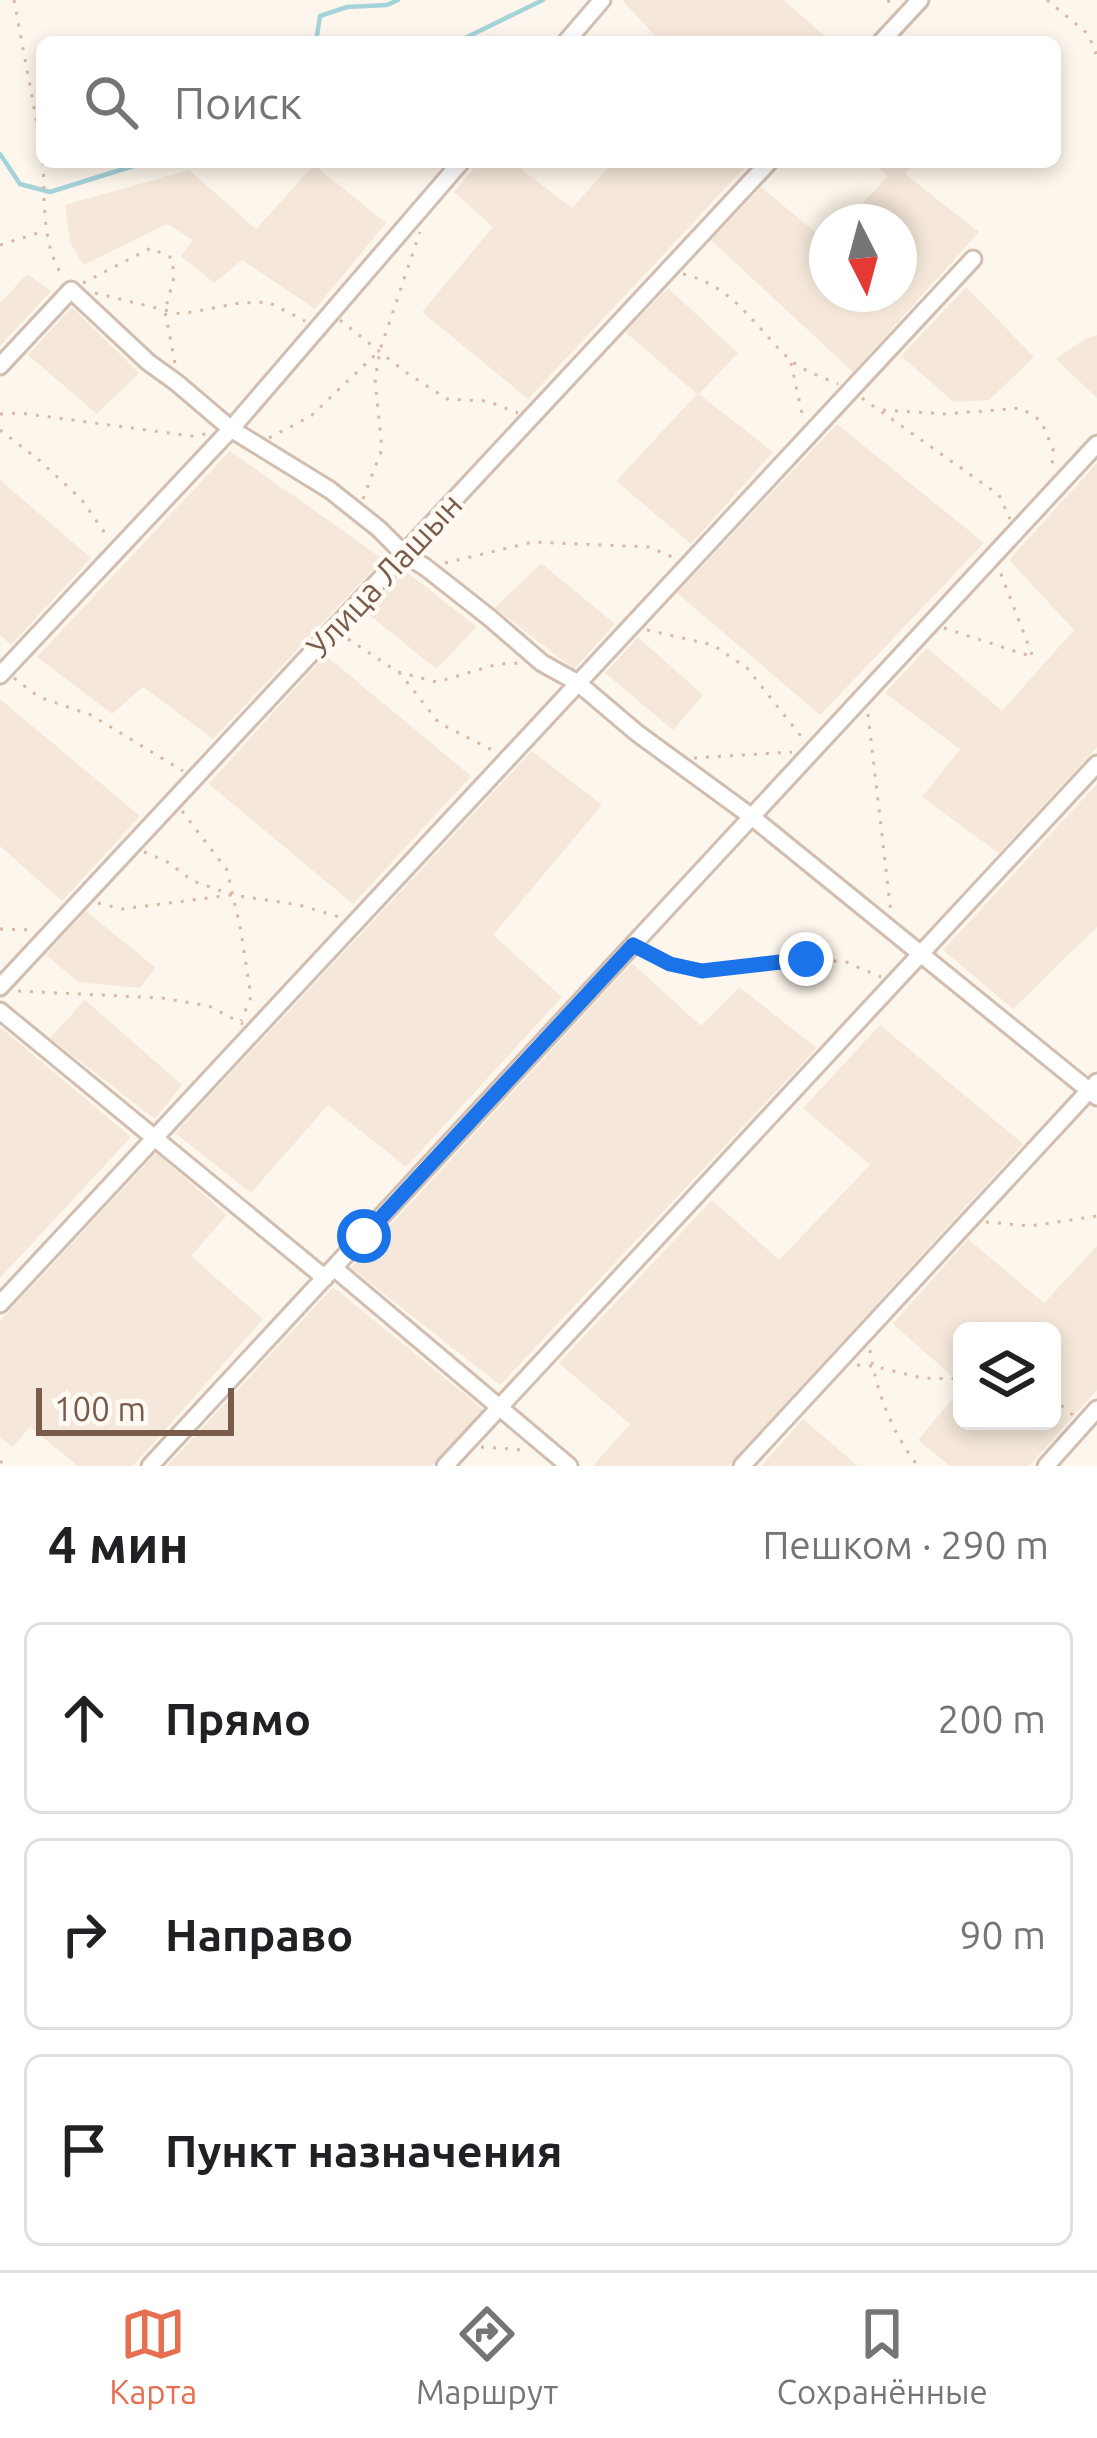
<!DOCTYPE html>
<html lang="ru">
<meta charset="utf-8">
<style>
body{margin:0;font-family:Ubuntu,sans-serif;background:#f2f2f2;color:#202124}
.controls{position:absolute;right:36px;bottom:36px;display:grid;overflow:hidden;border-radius:18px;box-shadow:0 6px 18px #0003}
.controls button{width:108px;height:108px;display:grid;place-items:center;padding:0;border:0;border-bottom:3px solid #e0e0e0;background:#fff;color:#202124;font:60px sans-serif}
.compass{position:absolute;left:809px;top:204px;width:108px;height:108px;border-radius:50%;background:#fff;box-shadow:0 6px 18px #0003;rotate:174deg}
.scale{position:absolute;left:36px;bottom:30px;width:198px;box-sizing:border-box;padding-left:12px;border:6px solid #7a5c4d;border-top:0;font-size:33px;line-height:42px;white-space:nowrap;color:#7a5c4d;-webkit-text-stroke:9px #fffaf3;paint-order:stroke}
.stop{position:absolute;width:36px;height:36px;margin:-27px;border:9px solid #1a73e8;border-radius:50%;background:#fff}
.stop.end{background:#1a73e8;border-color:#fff;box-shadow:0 3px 12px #0008}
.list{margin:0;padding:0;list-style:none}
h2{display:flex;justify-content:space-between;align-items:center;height:156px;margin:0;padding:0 48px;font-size:51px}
h2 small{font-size:39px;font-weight:400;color:#757577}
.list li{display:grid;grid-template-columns:78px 1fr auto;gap:36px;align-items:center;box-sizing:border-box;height:192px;margin:0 24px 24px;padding:0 24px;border:3px solid #e0e0e0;border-radius:18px}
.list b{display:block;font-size:45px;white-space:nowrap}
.list em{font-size:39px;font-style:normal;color:#757577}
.icon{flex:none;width:66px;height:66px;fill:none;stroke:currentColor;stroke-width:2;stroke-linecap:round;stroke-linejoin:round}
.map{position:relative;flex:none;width:1097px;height:1466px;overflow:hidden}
.search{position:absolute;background:#fff;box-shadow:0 6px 18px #0003;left:36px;right:36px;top:36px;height:132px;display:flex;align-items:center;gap:30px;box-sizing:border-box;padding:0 42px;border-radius:18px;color:#757577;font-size:45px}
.sheet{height:804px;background:#fff}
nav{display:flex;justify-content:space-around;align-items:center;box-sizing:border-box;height:168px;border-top:3px solid #e0e0e0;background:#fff;font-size:33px;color:#757577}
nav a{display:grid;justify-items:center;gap:6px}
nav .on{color:#e76f51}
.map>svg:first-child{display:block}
</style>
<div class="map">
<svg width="1097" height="1466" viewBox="0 0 1097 1466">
<rect width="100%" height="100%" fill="#fdf6ec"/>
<!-- residential -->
<path fill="#f5e8da" d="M622,0H784L831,42H661Z
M479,162H512L572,208L613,162H750L528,399L422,312L493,227L454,192Z
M871,162H916L905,174L979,232L853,372L711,240L761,187L827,242V294H899V222H845L888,176Z
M314,165L386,223L315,309L242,260L214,283L181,256L193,240L167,224L83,265L70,242L65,205L189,170L256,229Z
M27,274L51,291L0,346V303Z
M966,287L1034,357L989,400L954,402L901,356Z
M668,288L738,353L699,394L773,452L691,544L616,481L697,394L625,332Z
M72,307L139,373L97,414L28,355Z
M1097,335V398L1056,359L1086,338Z
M837,424L984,543L820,715L677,593Z
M230,451L383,559L213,739L143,687L112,714L37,657Z
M1097,463V747L999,853L922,797L960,749L885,693L927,648L1002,711L1074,630L1009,560Z
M0,480L91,558L11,645L0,635Z
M541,563L615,624L574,669L495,608Z
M404,570L477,627L436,669L366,612Z
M638,637L703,695L673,730L605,673Z
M325,655L471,776L353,904L209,784Z
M0,699L140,816L62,901L0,846Z
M532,751L602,805L493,935L562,997L406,1167L328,1105L251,1193L175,1133Z
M1097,784V927L1013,1009L943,950Z
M86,911L156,968L139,988L78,982L46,955Z
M632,963L701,1026L739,987L817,1048L500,1385L351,1268Z
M85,1000L182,1085L155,1119L50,1038Z
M880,1025L1023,1144L728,1466H593L630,1424L559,1363L712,1200L779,1260L870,1165L803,1108Z
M0,1027L131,1137L0,1278Z
M156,1153L227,1215L191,1256L263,1319L133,1466H78L30,1427L12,1447L0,1437V1321Z
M968,1239L1044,1303L1097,1246V1390L1029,1466H950L918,1440L962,1387V1421H1052V1331H962V1385L893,1324Z
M333,1287L484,1410L432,1466H167Z
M803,1419L858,1466H761Z"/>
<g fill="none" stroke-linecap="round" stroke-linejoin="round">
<!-- stream -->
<path stroke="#a5d3da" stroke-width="4.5" d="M316,42L320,16L347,7L387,5L398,0
M457,42L543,0
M0,154L20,184L50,192L146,162"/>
<defs>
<path id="street" d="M566,42L602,0
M881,42L920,0
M0,366L71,290L148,362L177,383L231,429L330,490L379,529L404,554L425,567L490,618L542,663L578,683L637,733L752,817L1097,1097
M0,675L231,429L461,162
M0,987L769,162
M0,1011L325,1278
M334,1268L569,1466
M0,1304L973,259
M150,1466L1097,444
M445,1466L1097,764
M742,1466L1097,1082
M1046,1466L1097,1409"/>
</defs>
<!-- street casing -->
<use href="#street" stroke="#d1beb0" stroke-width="21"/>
<!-- path -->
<path stroke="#d9b8a5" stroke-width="3" stroke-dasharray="3 9" stroke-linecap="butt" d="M14,0L42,150
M888,0L893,10
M1047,0L1088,34L1097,56
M43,162C45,200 41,243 63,277
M0,245L44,231
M683,274C732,285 754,325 787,357C800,370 822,377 838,384
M83,283L151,248L172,258L174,277L165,311L175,363
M95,293L181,314L240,303L268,302L305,321
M340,320L404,371L447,399L487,401L518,413
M791,363L803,418
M862,398L999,495L1010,519
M883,410L946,414L1021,408L1041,421L1053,449L1052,469
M0,414L20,413L191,436L206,434
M0,430L39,460L82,500L109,539
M269,438L311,416L378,352
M363,499L382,449L375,380L380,350L420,232
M445,563L533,542L649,547L677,559
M944,628L1033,657L999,569
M647,630L713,645L747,668L804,740
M348,639L398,672L437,682L498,664L522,663
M399,672L439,723L496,752
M14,678L39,697L91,715L183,771
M868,714L891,913
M694,758L792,752
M182,811L227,870L241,931L251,997L241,1021
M144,852L166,861L193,881L233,895L299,905L343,918
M98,903L122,909L231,895
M0,929L33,930
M646,952L670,964L702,971L806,959L846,962L881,977
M18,991L162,998L209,1006L243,1024
M986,1222L1030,1226L1097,1216
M870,1350C876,1391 892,1433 918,1466
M857,1365L873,1366L922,1378L962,1379
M1052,1398L1073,1415
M481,1447L525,1450
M0,1461L6,1466"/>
<!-- street -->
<use href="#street" stroke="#fff" stroke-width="15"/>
</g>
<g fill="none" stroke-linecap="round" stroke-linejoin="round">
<!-- route -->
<path stroke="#1a73e8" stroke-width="15" d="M364,1236L633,945L670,964L702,971L806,959"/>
</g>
<g text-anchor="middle" stroke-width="9" stroke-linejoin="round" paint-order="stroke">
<!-- street labels -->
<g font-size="33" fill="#7a5c4d" stroke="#fffaf3">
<text transform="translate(384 575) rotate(-47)" y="12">Улица Лашын</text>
</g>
</g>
</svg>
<div class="controls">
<button><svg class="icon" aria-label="layers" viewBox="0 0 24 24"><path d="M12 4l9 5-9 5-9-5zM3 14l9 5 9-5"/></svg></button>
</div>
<svg class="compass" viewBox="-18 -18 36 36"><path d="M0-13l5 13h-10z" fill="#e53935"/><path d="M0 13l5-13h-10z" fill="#757577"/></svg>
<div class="scale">100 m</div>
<div class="stop" style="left:364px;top:1236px"></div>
<div class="stop end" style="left:806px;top:959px"></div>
<div class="search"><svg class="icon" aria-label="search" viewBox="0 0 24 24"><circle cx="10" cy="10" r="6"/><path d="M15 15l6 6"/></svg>Поиск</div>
</div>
<section class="sheet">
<h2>4 мин<small>Пешком · 290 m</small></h2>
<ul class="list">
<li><svg class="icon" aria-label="ahead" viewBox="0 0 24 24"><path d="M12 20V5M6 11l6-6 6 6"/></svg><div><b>Прямо</b></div><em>200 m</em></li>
<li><svg class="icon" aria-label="right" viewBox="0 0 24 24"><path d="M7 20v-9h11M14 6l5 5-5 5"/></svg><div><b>Направо</b></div><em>90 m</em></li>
<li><svg class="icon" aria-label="arrive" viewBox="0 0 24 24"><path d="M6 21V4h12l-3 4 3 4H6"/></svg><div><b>Пункт назначения</b></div></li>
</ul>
</section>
<nav>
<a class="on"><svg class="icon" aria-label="map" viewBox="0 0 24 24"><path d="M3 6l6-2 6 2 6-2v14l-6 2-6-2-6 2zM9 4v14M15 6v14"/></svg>Карта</a>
<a><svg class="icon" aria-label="directions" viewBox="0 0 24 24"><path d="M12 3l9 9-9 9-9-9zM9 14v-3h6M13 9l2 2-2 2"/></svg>Маршрут</a>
<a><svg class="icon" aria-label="saved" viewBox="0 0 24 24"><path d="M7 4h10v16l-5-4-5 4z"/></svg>Сохранённые</a>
</nav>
